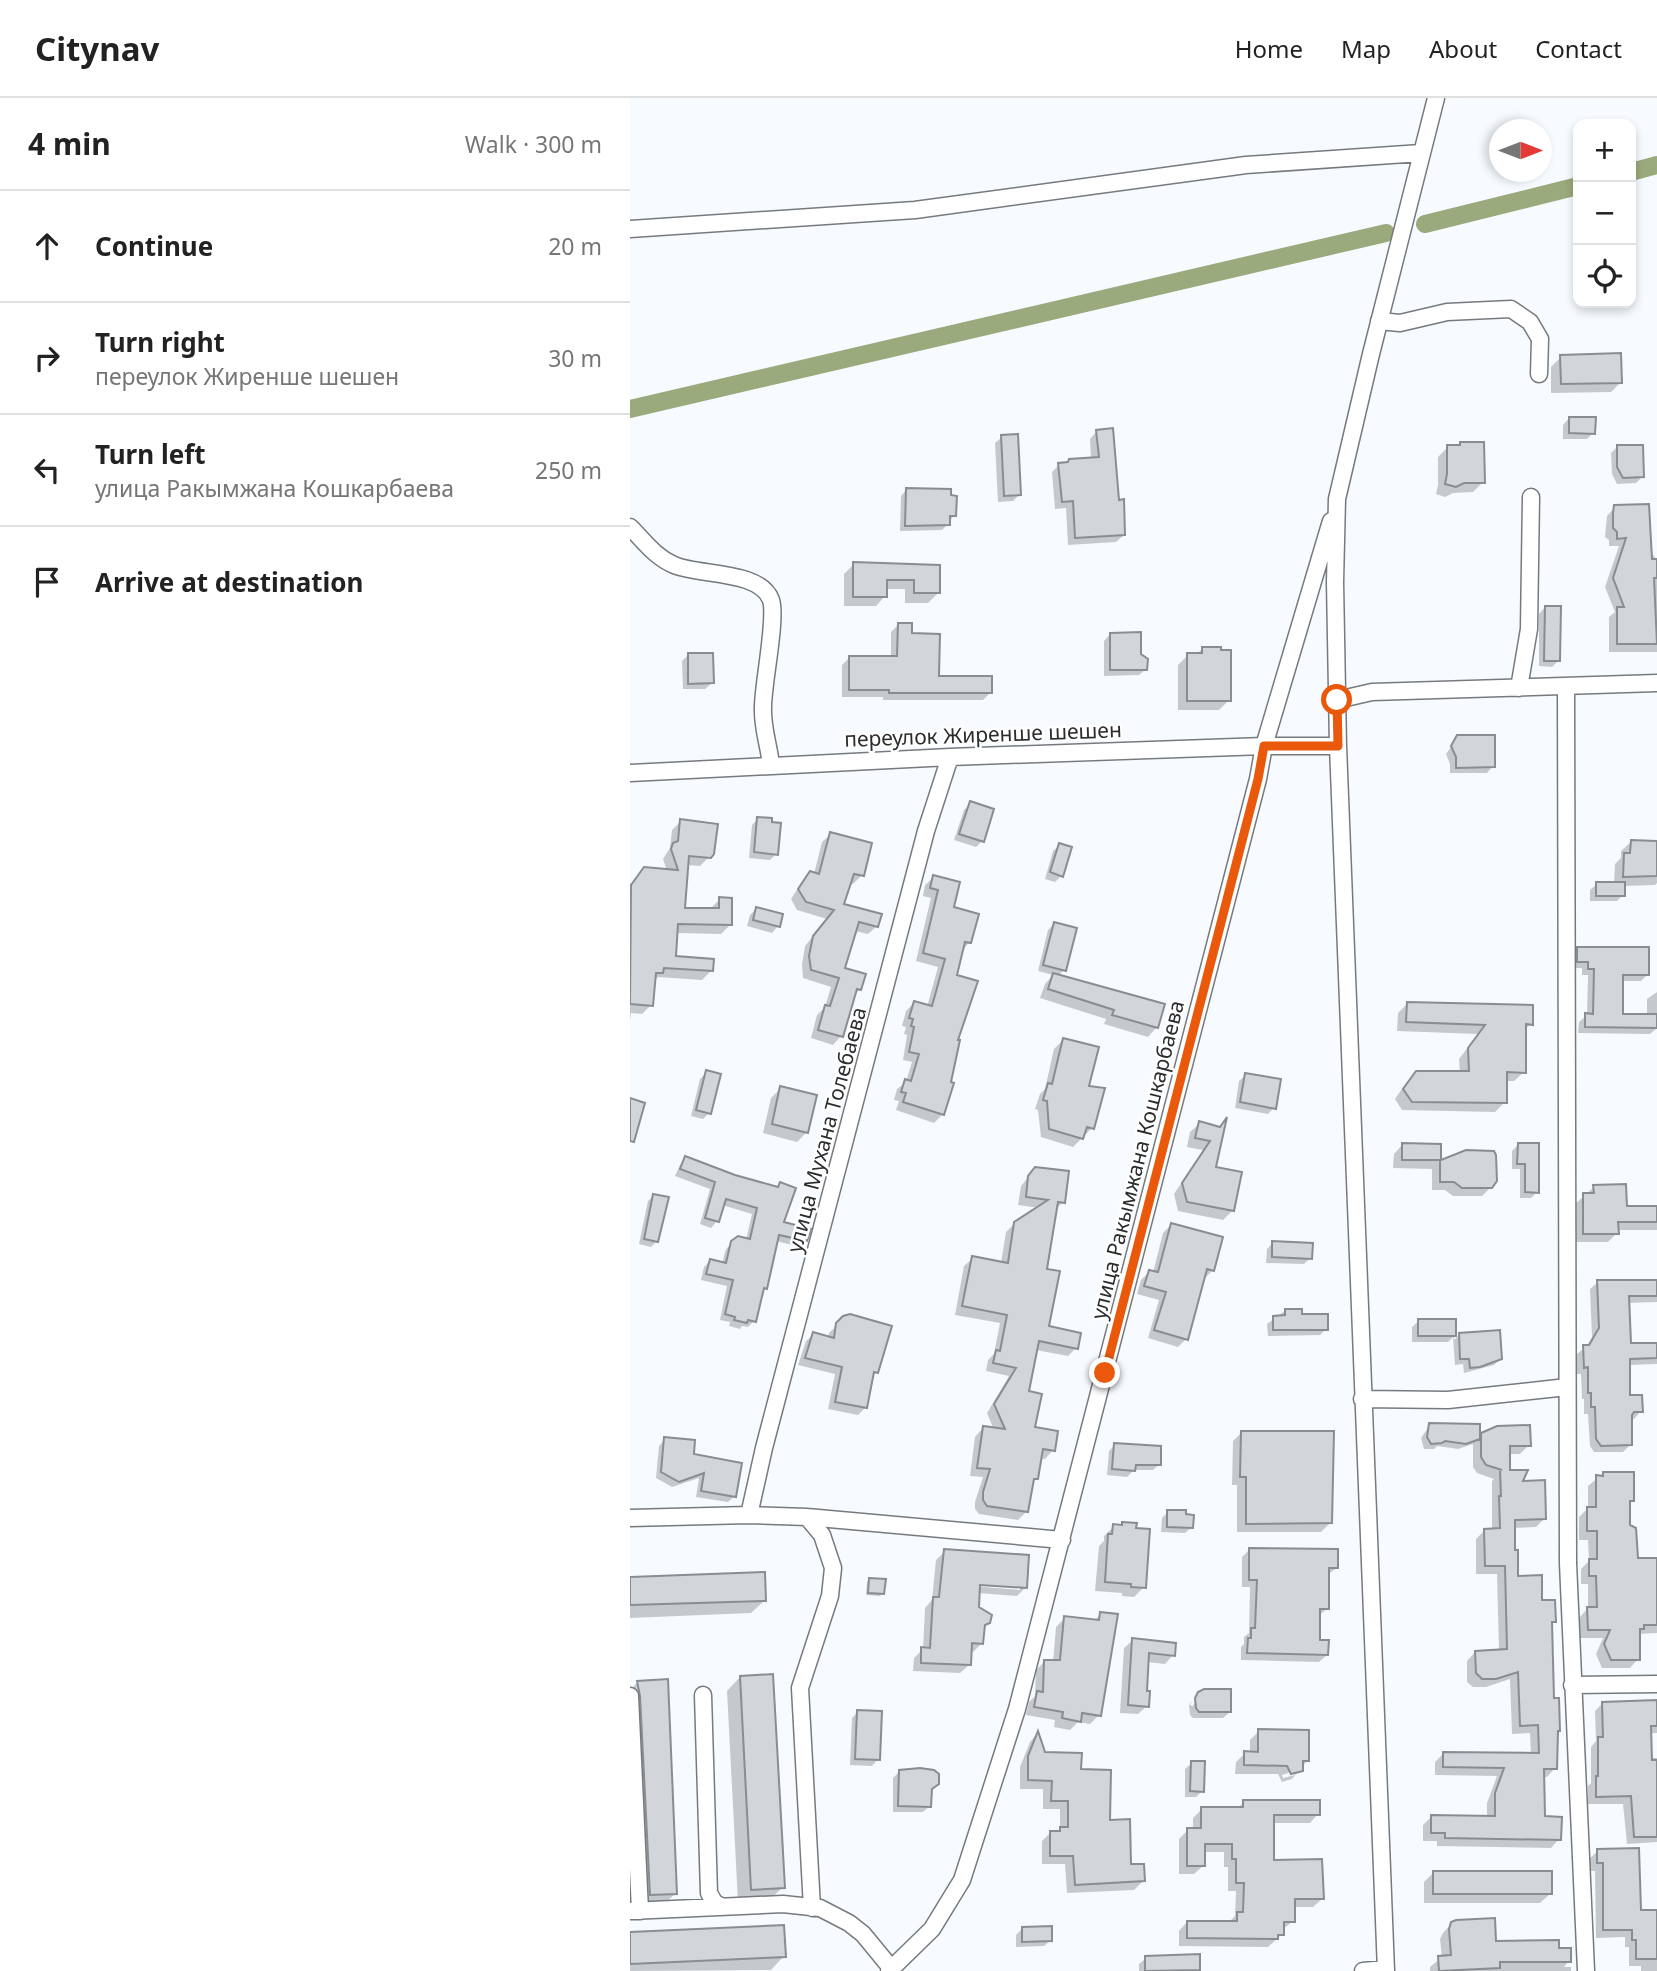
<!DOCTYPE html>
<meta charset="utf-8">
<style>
body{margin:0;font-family:"Noto Sans",sans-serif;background:#f2f2f2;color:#222}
.controls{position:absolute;right:21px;top:21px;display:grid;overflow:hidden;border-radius:14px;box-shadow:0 4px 10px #0003}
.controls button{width:63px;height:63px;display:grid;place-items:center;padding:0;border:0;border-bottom:2px solid #e0e0e0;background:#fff;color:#222;font:35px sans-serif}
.compass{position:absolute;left:859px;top:21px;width:63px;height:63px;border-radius:50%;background:#fff;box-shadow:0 4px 10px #0003;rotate:90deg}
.stop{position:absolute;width:21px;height:21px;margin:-16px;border:5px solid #ea580c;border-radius:50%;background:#fff}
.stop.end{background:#ea580c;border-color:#fff;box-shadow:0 2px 7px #0008}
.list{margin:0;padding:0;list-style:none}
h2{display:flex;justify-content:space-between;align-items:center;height:91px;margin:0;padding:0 28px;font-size:30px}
h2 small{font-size:23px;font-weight:400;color:#767676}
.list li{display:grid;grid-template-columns:46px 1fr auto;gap:21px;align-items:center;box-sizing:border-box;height:112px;padding:0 28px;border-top:2px solid #e0e0e0}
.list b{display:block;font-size:26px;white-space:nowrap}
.list p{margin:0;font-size:23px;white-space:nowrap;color:#767676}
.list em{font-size:23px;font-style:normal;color:#767676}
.icon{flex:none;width:38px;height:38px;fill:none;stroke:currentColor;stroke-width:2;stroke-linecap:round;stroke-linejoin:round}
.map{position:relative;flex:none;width:1027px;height:1873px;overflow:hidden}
header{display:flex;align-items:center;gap:42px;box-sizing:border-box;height:98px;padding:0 35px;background:#fff;border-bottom:2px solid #e0e0e0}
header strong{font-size:33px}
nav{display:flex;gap:38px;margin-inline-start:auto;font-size:24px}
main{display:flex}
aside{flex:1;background:#fff}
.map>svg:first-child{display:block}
</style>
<header>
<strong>Citynav</strong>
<nav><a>Home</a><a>Map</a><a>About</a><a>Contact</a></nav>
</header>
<main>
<aside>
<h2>4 min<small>Walk · 300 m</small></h2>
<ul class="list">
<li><svg class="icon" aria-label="ahead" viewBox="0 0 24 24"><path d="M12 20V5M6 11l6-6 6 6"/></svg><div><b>Continue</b></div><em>20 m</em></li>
<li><svg class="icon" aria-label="right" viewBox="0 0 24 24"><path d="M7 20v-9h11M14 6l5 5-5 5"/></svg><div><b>Turn right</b><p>переулок Жиренше шешен</p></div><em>30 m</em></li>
<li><svg class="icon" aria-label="left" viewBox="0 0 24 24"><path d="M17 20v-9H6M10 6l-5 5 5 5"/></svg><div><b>Turn left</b><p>улица Ракымжана Кошкарбаева</p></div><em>250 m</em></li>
<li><svg class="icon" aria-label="arrive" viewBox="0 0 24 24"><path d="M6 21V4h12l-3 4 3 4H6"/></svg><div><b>Arrive at destination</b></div></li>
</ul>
</aside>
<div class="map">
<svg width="1027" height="1873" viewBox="0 0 1027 1873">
<rect width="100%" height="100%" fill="#f7fbff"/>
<!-- shadow -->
<path fill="#0003" fill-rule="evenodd" d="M931,259L991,284L981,294L921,295V269Z
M939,320L963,335L957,341H933V327Z
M467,333L487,404L494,437L486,444L438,447L436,410L425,411L422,374L429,367L461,361L460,341Z
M372,339L389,397L383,403L368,404L365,345Z
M818,349L853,384L843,394L823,395L815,399L806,396L808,387V359Z
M987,349L1012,379L1006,385L987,386L982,376L981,355Z
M277,391L319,399L324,417L318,426L312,432L270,433L271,398Z
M985,409L1027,462V554H979V519L985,514L975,489L989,448H979V442L975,439L977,418Z
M224,466L308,469V495L298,505H275V491H255V498L246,508H214V476Z
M915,509L929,562L922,569L909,568V516Z
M268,527L280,537L308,580L361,594L353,602H253V599H212V567L219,560H261V534Z
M480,536L509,556L516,571L509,577L474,578V543Z
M572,551L599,602L589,612H548V567L558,557H566Z
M59,556L82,585L75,591H53L52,563Z
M828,639L863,668L857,675H820V666L816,656Z
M341,705L352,743L346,749L324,742L334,712Z
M128,721L146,756L140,762L119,760L122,727Z
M51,723L83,755L70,768L56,767L53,811L81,810L90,801L100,827L91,836L46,835L44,860L81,873L72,882L28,879L24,883L21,907L12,916L1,915L0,922V787L14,771L37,773L33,761L40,750L42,732Z
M201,736L232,777L223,786L219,785L212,807L247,828L238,836L225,833L213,871L230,891L223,898L211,938L203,947L181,940L187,917L195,909L201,889L173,880L172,867L175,848L197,821L167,812L161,801L172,784L180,775L184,776L192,744Z
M1001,744L1027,745V785L1025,787L993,788V797L987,803H960V792L967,786H984L985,766L991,760V753Z
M430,747L431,778L425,784L415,781L423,753Z
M304,779L339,845L331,853L325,879L326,943L319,986L322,987L312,1017L304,1025L266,1012L269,1003L264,1002L267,991L276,984L282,964L273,962L277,937L274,936L276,929L272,928L276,913L284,905L297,909L308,869L286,863L301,800L293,798L295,787Z
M126,811L148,828L142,835L117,828L120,817Z
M424,826L434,872L428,878L527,929L518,939L474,926L476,921L410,900L415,886L423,877L408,873L418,832Z
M948,851L1018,876L1011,883H992L991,918H1017V901L1027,894V930L1020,936L948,935L949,924L957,917L958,877H952V870H941V857Z
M777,906L901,926L894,932V974L884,983H875V1004L865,1014L772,1012L765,1001L776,985L786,975H830L829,961L848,936L767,933L768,915Z
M433,942L457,989L462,1030L443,1049L411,1039L408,1012L405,1011L410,996L415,991L424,951Z
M77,974L79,1015L73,1021L61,1018L70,981Z
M616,977L644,1010L638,1016L605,1010L609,983Z
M151,990L177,1034L167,1044L133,1035L141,1000Z
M570,1025L590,1030L584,1070L602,1113L593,1122L548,1113L544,1096L573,1052L557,1049L560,1034Z
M772,1047L809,1048V1065L836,1053L861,1089L852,1098H823L815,1092H802V1071L763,1070L764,1056Z
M888,1047L907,1094L901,1100H890V1071H882V1053Z
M56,1061L104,1079L146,1090L150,1086L152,1126L176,1142L170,1149L146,1143L136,1190L131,1195L124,1223L118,1229L112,1228L110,1231L99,1228L100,1224L90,1222L97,1188L71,1182L74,1169L80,1163L92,1166L96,1151L103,1144L116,1142L122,1116L92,1107L87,1123L81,1130L70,1126L80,1091L45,1078L50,1067Z
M405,1071L433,1104L424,1113L415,1172L417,1229L446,1250L438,1258L406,1252L397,1294L403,1330L423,1352L415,1361L410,1360L406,1380L401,1386L397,1413L388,1422L349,1416L345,1411V1404L353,1379L340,1378L345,1339L353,1330L364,1332L357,1315L379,1278L356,1273L358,1262L364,1256L370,1225L325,1217L334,1168L343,1160L371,1165L376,1134L385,1125L409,1110L388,1107L391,1088Z
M964,1089L995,1110H1027V1132H987V1135L978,1144H945V1106Z
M24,1097L27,1143L21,1149L9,1146L18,1103Z
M541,1127L583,1172L575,1180H573L556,1241L548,1249L518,1240L529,1202L507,1196L511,1182L519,1174L523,1175L533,1135Z
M643,1145L680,1160L674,1166L636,1165L637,1151Z
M968,1184H1027V1204L997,1205L999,1247L1027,1246V1266L998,1267V1298L1011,1313L1004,1321H1000V1347L993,1354H964L960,1348L958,1316H954V1301H952L951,1276H947V1256L957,1248L962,1239L960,1191Z
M656,1212L671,1218L696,1231L690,1237L638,1238L637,1226Z
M214,1220L246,1274L242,1279L235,1310L228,1317L198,1311L205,1276L168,1267L176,1243L184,1236L198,1240L199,1235Z
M824,1222V1242L829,1237L870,1261L864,1267L834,1275L833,1266L825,1267L823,1239L818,1244H782V1229L789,1223Z
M800,1327L848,1341L852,1337L899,1347L890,1356H879V1374L890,1385L914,1421L906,1429L883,1430L886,1480L911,1504L924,1523L920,1527L922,1602L926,1634L925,1670L917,1679H912L913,1720L929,1741L921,1750L807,1748V1743H793V1727L802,1718L857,1719V1705L867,1678L805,1677V1664L814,1655L901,1657L900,1635L882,1636L880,1581L856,1589H843L837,1584V1563L845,1554L869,1553L867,1476H846V1441L855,1432H862V1383L864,1381L847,1375L843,1369V1346L828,1351L807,1348L804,1351H794L791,1340Z
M612,1334L700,1425L691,1434H607V1387H602L603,1343Z
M35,1341L62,1357L105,1398L98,1404L66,1399L69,1380L42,1389L26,1380L29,1348Z
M485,1347L530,1366L523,1372H504L497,1379L477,1377L479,1353Z
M974,1375L1002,1403L998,1406L999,1428L1006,1462L1027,1514V1535L1008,1536V1561L1000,1570H972L966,1556L973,1540H949V1520L958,1510V1486H951V1471L959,1463L958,1442H949V1419L958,1410V1388Z
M538,1414L554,1418L562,1429L555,1435L531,1434L532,1420Z
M493,1425L514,1489L504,1499L492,1498V1495L465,1493L469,1448L474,1443V1438L484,1428H490Z
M619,1452L707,1470L697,1477V1511L688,1518V1544L697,1557L689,1564L611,1562V1549L614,1546V1539L619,1535L620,1489H612V1459Z
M315,1453L395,1490L387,1498L348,1495L347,1510L353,1529L352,1545L343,1554L340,1553L339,1567L330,1575L283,1573L284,1560L293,1551L295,1510L302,1502L306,1462ZM342,1484L390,1488V1492L341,1488Z
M0,1480L135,1502L121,1515L0,1520Z
M239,1482L253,1495L250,1498L236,1497L237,1484Z
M471,1516L469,1617L460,1626L448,1624L440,1632L424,1629L425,1622L396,1617L399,1604L405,1598L406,1572L415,1563L423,1564L426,1529L435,1520L464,1523Z
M503,1542L543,1557L535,1566L517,1564V1608L508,1616L490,1615L494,1550Z
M110,1579L153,1789L139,1802L108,1804L97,1593Z
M8,1584L46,1795L32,1808L7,1809L0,1592Z
M568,1597L600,1614L593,1620H563L560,1617L559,1607L562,1602L560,1607L563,1608Z
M1027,1604V1635H1019L1020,1660H1027V1744L997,1746L993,1706H958V1688L961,1685V1649L966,1643L965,1613L973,1605Z
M228,1614L248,1661L242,1668L220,1667L222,1620Z
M629,1633L677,1663L662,1681L652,1684L648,1676H605L606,1664L615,1655H620V1642ZM665,1673V1677L653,1680L652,1677Z
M407,1636L414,1656L450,1673L478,1723L499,1768L513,1783L504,1792L437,1795L435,1766H412V1743L421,1734L430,1732V1711H413V1691H390V1669L400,1644Z
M562,1665L572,1693L566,1699H555V1671Z
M270,1673L305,1688L300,1694V1708L293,1714H263V1680Z
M614,1704L688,1716L680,1725H642V1764L692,1801L683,1809H663V1823L652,1832V1836L638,1849L549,1848V1833L557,1824H599L605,1818L606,1793H598V1769H594V1754H573V1768L564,1776H549V1741L558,1732H563V1720L572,1711H607Z
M968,1753L1009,1813H1027V1873H1011V1868H999V1849H995V1839L966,1840L965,1773H960L959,1761Z
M804,1774L920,1796L910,1805H794V1784Z
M822,1825L865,1845L927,1852L939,1863L934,1869H941V1873H800V1869L812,1859L810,1841L813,1835Z
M392,1831L421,1842L414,1848L386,1849V1837Z
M0,1836L154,1858L141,1872L0,1873Z
M516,1860L568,1871L566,1873H509V1866Z"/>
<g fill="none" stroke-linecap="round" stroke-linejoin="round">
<!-- canal -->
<path stroke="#9baa7c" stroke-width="18" d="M1001,74L1027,67
M795,126L948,88
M0,311L756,135"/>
</g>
<!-- building -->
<path fill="#d2d6db" stroke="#898d92" stroke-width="2" d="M991,255L992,285L931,286L930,257Z
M939,319H966L965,336L939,335Z
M483,330L489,402L494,401L495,437L445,440L443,403L432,404L428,365L438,364L439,361L469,359L466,332Z
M388,336L391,397L374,398L371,337Z
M830,344H854L855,385H834L826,389L815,386L817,376V347H830Z
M987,347H1013L1014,379L993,380L987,369Z
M276,390L321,391V397L327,398L326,418H320V427L275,428Z
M1019,406L1022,461H1027V480H1024L1027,546H987V509H994L983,480L996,440L987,441V434L983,430V415L984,407Z
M223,464L310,467V495H284V482H257V499H223Z
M915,508H931L930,563H914Z
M268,525H282V535L310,536L309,578H362V595H259V592H219V558H267Z
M511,534V556L518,561L517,572H480V535Z
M572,549H591V552H601V603H557V555H572Z
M58,555H83L84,585L58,586Z
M827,637H865V669L826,670V659L821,648Z
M340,703L364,711L354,744L329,736Z
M127,719L142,720V724L151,725L148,757L124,754Z
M50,721L88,726L84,756L81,760L59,758L55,810H89V799L102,800V827L48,826L46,858L84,861L83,873L34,870L33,875H26L23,908L0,906L1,787L14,769L48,772L41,751L43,745L48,743Z
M200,734L242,745L234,778L224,776L214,806L252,816L248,829L229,824L215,870L236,876L231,892L227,891L213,939L188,932L195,907L200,908L209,880L181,872L179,858L183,838L204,812L176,804L168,791L180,773L189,776Z
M1001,742L1027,743V778L993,779L994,755H1000Z
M429,745L442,749L433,779L420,774Z
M303,777L330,784L324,809L349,816L341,845L335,844L327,877L348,883L328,942H330L321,984L324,985L314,1017L273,1004L276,995L271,994L275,981L281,983L289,956L279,954L284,929L281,928L283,921L279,920L284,903L302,908L315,861L293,855L308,792L300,790Z
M966,784H995V798H966Z
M126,809L153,816L150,829L123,822Z
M424,824L447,830L436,873L413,867Z
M947,849H1019V877H993V916H1027V930L955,929V915L963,916L964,871H958V864H947Z
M423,875L535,906L528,930L482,917L484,912L418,891Z
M777,904L903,907V927L896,926V975L877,974V1005L782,1004L773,991L786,973H839L838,950L855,927L776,924Z
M433,940L469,949L459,988L475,990L464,1031L457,1029L453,1041L419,1031L417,1003L413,1002L418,985L422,986Z
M76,972L91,976L81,1016L66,1012Z
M615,975L651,981L646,1011L610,1004Z
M150,988L187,997L178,1035L142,1026Z
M0,1000L15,1005L4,1044L0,1043Z
M597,1019L586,1069L612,1074L604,1113L557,1104L552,1085L580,1043L565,1040L569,1023L590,1029Z
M772,1045L811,1046V1062L836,1052L864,1053L866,1057L867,1083L862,1090H832L824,1084H810V1062H772Z
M888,1045H909V1095L895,1094V1066H887Z
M55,1058L105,1077L148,1089L150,1084L166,1090L154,1124L181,1131L177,1143L149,1137L137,1191L134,1190L126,1224L118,1222L117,1225L104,1222L105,1219L95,1216L103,1182L76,1176L80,1161L96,1165L101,1143L108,1138L120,1141L127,1110L96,1101L89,1124L75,1120L85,1084L50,1071Z
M405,1069L439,1073L435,1105L428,1104L417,1171L430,1173L419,1228L451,1235L448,1251L409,1243L399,1293L412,1296L405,1329L428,1333L425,1353L413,1351L408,1381H404L398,1414L357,1408L353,1402V1394L360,1371L347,1370L353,1328L375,1331L364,1306L386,1270L363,1265L366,1252L370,1253L377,1217L332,1208L342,1158L378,1165L384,1124L418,1102L396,1099L398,1078Z
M996,1086L997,1108H1027V1124H988L989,1136H953V1095H964L963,1087Z
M23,1096L39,1099L28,1144L14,1141Z
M541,1125L593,1139L584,1173L577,1171L558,1242L524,1232L536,1194L514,1188L519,1172L528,1174Z
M642,1143L683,1145L682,1161L642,1159Z
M967,1182H1027V1198H999L1001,1245H1027V1260L1000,1261V1297H1012L1013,1314H1004L1002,1317V1347L971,1348L966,1341L965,1309H961V1295H958V1269L954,1270L953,1247H959L969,1230Z
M655,1211H672V1216H698V1232H643V1218L655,1217Z
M220,1216L262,1228L248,1275L244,1274L237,1310L205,1304L212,1269L175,1260L183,1234L204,1240L206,1225L213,1218Z
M788,1221H826V1238H788Z
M870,1232L872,1261L850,1269L840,1270L839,1261H830L829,1235Z
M799,1325L850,1326V1341L836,1346L815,1343L812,1345L801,1346L797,1339Z
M900,1327L901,1348H880V1372H898L893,1383L915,1382L916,1421L885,1422V1452H888V1478L912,1477V1502H925L926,1524H922L924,1600H929L930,1633H928L927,1671H914L915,1718L932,1719L931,1742L815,1740V1735H801V1717L865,1718V1695L874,1670L813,1669V1654L909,1655L908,1627L890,1628L888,1574L866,1581H852L846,1575L845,1553L877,1551L875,1468H855L854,1431L870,1430L869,1398H871L870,1372H872L856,1367L851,1359V1335L867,1328Z
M611,1333H704L702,1425L616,1426V1379H610Z
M34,1339L65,1342L64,1356L112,1365L106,1399L71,1393L74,1375L49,1384L31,1374Z
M484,1345L531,1348V1367H506L505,1373L482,1371Z
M973,1374H1004V1403H1000V1427L1006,1430L1008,1460H1027V1527H1014V1531H1010V1562H981L974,1546L980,1532H958L957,1509H967L966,1478H959V1461H967V1433H957V1409H966V1377L973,1378Z
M537,1412H556V1416L564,1417L563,1430L537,1429Z
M492,1424L507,1425L506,1430L520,1431L516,1490L501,1489V1486L475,1484L478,1436H482L483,1426L492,1427Z
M619,1450L708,1451V1470H699V1511H690V1542H699L698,1557L617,1555L618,1540H621V1530H625L627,1482H619Z
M314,1451L399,1457L397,1490L350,1487L349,1509L362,1517L360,1525L355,1527L353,1546L342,1545L341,1567L291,1565V1549L300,1550L303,1499H309Z
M135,1474L136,1503L0,1507V1479Z
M239,1480L256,1481L254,1496L238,1495Z
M470,1514L488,1516L471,1618L452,1615L451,1624L432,1620L433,1614L404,1609L407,1593L413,1594L414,1562H430L434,1518L469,1522Z
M502,1540L546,1545L545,1558L519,1555L517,1593H520L519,1609L498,1607Z
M143,1576L155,1790L121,1792L110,1578Z
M38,1581L47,1796L20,1797L10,1598L7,1583Z
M574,1591H601V1614H569L566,1610L565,1600L568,1594Z
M1027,1602V1628H1021L1022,1662H1027V1739H1004L1001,1698L966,1699V1678H968V1639H973L972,1604Z
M227,1612L252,1613L250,1662L225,1661Z
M628,1631L679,1632V1663H673V1673L661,1676L657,1668L614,1667V1653L628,1654Z
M408,1633L415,1654L452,1655L451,1671L481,1672L480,1722L500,1721L501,1766H514L515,1783L445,1787L443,1758H420V1733H430V1729H438V1703H421L422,1683L398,1682V1658Z
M561,1663H575L574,1694L560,1693Z
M290,1670L304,1672L309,1676V1686L302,1691L301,1709L268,1708L269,1672Z
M613,1702H690V1717H644V1762L692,1761L694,1801H665V1824H654V1837H648V1841L557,1840V1823H607V1814H613L614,1785H606V1761H602V1746H575V1768H557V1730H571V1709H613Z
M1009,1750L1011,1812H1027V1861H1006V1842H1002V1832H973V1765H967V1751Z
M803,1773H922V1796H803Z
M865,1820L866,1843L929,1842V1850H941V1864H870V1870L809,1873L808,1858L821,1857L819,1831L821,1824L826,1822Z
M154,1827L156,1859L0,1866V1834Z
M422,1828V1843L392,1844V1829Z
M570,1856V1872L515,1873V1858Z"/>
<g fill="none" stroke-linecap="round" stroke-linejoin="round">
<defs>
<path id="street" d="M0,131L285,112L616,67L791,55
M749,223L770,225L817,214L881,211L900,224L910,241L909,276
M0,429C14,443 25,459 44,467C69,478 130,472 141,502C147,521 133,585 133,609C132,630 139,647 141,667
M936,588L938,1465L956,1873
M889,590L899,531L901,399
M707,602L742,594L1027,585
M0,675L320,659L634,648H708
M732,1301L818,1302L937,1289
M119,1417L134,1350L296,733L320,659
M177,1419L192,1437L203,1470L200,1498L170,1590L182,1810
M0,1420L119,1417L177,1419L432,1442
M942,1587L1027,1586
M73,1597L79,1795L84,1804L92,1809
M0,1598L10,1813
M0,1813L153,1806L190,1810L219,1825L233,1836L261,1870
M259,1873L302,1831L332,1782L387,1611L628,681L634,648L701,423
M733,1873L756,1871
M756,1873L708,648L705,484L707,401L741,256L806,0"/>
</defs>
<!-- street casing -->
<use href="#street" stroke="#767a7f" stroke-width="19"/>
<!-- street -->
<use href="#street" stroke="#fff" stroke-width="16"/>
</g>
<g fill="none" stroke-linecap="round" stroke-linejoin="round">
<!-- route -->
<path stroke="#ea580c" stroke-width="9" d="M475,1275L628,681L634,648H708L707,602"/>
</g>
<g text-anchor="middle" stroke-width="5" stroke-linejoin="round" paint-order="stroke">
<!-- street labels -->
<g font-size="21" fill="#2a2c2d" stroke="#fff">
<text transform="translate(353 637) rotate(-2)" y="7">переулок Жиренше шешен</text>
<text transform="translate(197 1032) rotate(-75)" y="7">улица Мухана Толебаева</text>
<text transform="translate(508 1062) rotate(-76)" y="7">улица Ракымжана Кошкарбаева</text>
</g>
</g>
</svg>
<div class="controls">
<button>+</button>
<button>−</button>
<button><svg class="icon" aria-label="locate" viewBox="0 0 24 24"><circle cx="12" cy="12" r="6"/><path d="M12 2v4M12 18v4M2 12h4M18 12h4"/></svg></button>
</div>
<svg class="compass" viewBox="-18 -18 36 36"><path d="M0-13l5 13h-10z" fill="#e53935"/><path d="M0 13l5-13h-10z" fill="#767676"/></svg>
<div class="stop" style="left:707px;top:602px"></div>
<div class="stop end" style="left:475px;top:1275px"></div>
</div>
</main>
